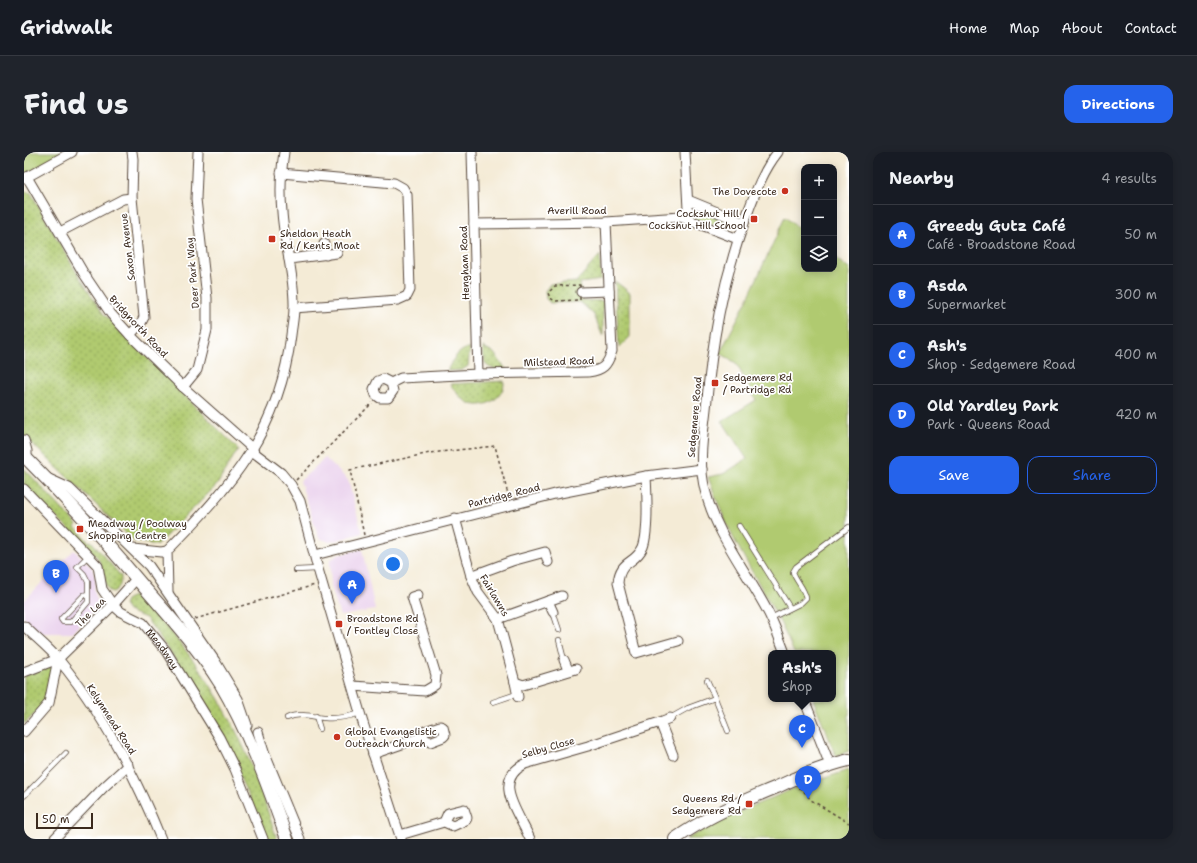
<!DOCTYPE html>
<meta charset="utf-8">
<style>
body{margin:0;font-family:"Shantell Sans",sans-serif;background:#20242c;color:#f1f3f6}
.controls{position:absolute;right:12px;top:12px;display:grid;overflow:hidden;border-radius:8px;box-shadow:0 2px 10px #0003}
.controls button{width:36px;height:36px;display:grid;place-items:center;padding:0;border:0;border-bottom:1px solid #363941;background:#171b24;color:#f1f3f6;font:20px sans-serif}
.scale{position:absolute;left:12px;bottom:10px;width:57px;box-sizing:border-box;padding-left:4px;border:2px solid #3b2a1e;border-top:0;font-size:11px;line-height:14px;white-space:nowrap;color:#3b2a1e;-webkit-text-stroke:3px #fff;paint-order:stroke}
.you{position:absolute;left:369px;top:412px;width:14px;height:14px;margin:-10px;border:3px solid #fff;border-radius:50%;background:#1a73e8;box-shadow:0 0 0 6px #1a73e833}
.badge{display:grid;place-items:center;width:26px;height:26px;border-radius:50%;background:#2563eb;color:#fff;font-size:13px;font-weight:700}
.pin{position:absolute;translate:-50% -33px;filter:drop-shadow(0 1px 2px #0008)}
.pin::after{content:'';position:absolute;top:21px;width:14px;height:12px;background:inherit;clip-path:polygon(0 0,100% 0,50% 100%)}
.popup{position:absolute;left:744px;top:498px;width:68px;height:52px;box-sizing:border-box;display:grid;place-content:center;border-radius:8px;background:#171b24;filter:drop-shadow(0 1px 3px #0005);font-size:13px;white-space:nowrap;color:#9ea1a6}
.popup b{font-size:15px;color:#f1f3f6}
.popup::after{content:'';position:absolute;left:50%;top:100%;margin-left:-8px;border:8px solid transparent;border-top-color:#171b24}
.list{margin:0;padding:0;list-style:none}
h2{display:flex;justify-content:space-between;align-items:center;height:52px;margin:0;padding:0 16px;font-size:17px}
h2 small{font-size:13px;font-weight:400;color:#9ea1a6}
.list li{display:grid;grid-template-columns:26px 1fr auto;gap:12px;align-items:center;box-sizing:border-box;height:60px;padding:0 16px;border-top:1px solid #363941}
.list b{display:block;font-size:15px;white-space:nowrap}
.list p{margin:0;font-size:13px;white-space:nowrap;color:#9ea1a6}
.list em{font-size:13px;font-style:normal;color:#9ea1a6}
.actions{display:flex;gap:8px;padding:12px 16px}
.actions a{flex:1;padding:9px 0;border:1px solid #2563eb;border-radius:12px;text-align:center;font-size:14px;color:#2563eb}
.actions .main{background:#2563eb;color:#fff}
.icon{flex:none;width:22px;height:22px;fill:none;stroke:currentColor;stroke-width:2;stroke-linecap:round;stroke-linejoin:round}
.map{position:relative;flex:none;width:825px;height:687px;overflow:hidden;border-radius:12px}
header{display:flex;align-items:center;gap:24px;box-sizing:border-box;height:56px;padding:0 20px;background:#171b24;border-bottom:1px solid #363941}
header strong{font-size:19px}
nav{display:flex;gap:22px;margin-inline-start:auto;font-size:14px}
.intro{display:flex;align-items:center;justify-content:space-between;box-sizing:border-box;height:96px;padding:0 24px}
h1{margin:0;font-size:28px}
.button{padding:10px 18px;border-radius:12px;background:#2563eb;color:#fff;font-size:14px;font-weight:700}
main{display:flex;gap:24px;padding:0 24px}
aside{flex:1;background:#171b24;border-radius:12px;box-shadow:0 2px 10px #0003}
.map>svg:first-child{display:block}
</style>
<header>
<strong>Gridwalk</strong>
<nav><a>Home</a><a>Map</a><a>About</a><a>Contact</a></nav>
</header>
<div class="intro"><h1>Find us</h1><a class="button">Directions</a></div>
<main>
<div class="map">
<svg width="825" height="687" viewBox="0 0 825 687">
<defs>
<pattern id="grass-dots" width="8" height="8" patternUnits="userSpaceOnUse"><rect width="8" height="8" fill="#b0ca70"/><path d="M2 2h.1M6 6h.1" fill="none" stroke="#90a45b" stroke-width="1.8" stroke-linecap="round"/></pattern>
</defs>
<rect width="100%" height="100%" fill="#fff"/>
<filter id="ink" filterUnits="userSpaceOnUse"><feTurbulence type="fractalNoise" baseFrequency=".025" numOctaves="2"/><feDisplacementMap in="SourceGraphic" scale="8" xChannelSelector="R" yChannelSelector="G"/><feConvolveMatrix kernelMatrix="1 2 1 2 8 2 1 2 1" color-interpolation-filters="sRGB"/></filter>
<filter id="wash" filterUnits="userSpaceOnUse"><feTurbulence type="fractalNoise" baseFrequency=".012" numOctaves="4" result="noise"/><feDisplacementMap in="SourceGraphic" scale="16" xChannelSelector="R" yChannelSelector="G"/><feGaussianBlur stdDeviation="0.9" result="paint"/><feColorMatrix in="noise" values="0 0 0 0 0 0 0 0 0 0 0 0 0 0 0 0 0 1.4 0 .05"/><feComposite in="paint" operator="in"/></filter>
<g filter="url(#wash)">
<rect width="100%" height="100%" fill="#f4ebd6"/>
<!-- built -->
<path fill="#ead1ed" d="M301,306L324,328L338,381L306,390L295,386L276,329Z
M338,397L351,458L316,464L307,434L306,408L314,403Z
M50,398L68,416L72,428L70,438L74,451L72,456L49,481H16L0,465V449Z"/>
<!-- grass -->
<path fill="url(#grass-dots)" stroke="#767a47" d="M0,39L7,41L51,118L79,161L214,297L193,333L133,393L110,389L0,284Z
M674,56L706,70L708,72L704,79L668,65L667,61Z
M576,103L577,128L556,131L558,148L579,149V185L570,163L556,150L526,151L522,147L521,139L526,132L552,130Z
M591,129L606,141V185L595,196Z
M446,195L444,214L438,218L423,219C429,207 433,199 446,195Z
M459,195L469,200L482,217C462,217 460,216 459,195Z
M480,229C481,245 462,257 447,252C437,248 432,240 426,232Z
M0,316L53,373L51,375L65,390L67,389L97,424C97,432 96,436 89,440L84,438C79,427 79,416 74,406L0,334Z
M109,444C124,449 134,465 144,477C182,520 211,570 231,623C239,644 246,666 253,687H244L191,571L168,532L122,466L104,459L100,453L102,448Z
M29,514L32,527L18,555L0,572V524Z"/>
<!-- park -->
<path fill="#b0ca70" stroke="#767a47" d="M0,0H45L0,24Z
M761,65L780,81V117H810V105L825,117V599L812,604L789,547H809V501H770C754,461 730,425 710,387C700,367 692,346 684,325L699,322L723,307L698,269L732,248L712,211L696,201L724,146Z
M825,618V687H662L717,659L771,636Z"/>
</g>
<g filter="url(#ink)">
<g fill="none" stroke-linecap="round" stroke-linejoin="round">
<defs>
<path id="lane" d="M715,374L766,456
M64,404L53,415L60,422L64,430V450L47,470H39L37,467L60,443L64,442
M272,418L294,417
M529,460L535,478
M747,466L777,451L782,446C780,436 772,429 769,420L772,415L825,375
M535,488L540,508
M683,528L691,546
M469,550L493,542
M292,564L296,577
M263,566C276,560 288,565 301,566C314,567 324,565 336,561
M646,566L664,556L691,546L704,579
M0,644L42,601"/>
<g id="street">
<path d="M448,0L454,222"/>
<path d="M754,0C738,20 730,44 721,68C698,132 688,190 682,257C679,284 674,311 681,338C692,383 724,421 745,462C751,474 756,488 761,501"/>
<path d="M257,21L370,31L379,36L383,43L386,138L383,144L374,148L270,156"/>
<path d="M3,25L48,0"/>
<path d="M0,27L3,25L60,122L87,162L106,183L159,235L229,297"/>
<path d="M664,48L720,71"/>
<path d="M657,65L714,87"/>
<path d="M450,72L582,70L657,65L664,57L661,0"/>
<path d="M36,80L99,47L108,46"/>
<path d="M300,92L302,103"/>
<path d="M265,107L313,101"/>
<path d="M557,140L585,139"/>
<path d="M106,183L117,171L120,165L108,46L109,7L108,0"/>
<path d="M367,231L359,227L354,229L350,237L352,243L356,246H364L369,239L367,231L377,226L454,222L564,220C579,218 583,214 588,199L582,70"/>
<path d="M159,235L173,218L183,178V146L172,47L174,0"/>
<path d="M0,288L3,299V307"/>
<path d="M228,299L257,321L267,333L276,349L294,417L339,571L377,687"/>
<path d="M622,324C623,342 625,379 619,395C611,413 596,407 594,431L612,501L654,489"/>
<path d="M23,326L45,336L125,414L191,509L214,547L223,573"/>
<path id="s1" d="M0,337L74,414L78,437L89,453L97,460L119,471L142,499L195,585L211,617L239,687"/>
<path d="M431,366L447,424L454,440L474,467L491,530L499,533L552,517"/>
<path d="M109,397L137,400L143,399"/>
<path d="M143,399C207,334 256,278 267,183C268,174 270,165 270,156C271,124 260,92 258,60C256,40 257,20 260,0"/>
<path d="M143,399L144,440"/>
<path d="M291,403L531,342L622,324L678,317"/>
<path d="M447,424L488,409L521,400L524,410"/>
<path d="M524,449L538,444"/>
<path d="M474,467L524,449L529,460"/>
<path d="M0,474C11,485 25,496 35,508C79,561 111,623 137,687"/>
<path d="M540,508L544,518"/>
<path d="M0,520L34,507L89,453L113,426"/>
<path d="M491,530L494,545"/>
<path d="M329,534L401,539L411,533L412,523L388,445L394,443"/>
<path d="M780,547L806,613"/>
<path d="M636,570L646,566"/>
<path d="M0,580L25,551L34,507"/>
<path d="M234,580L240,600L276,687"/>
<path d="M349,602L398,585L401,579L416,574L419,575L421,583L419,585L406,590L398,585"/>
<path d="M376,683L420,670L429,674L442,668L443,666L440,657L424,661L420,670"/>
<path d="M30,687L80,635L104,613"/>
<path d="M506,687C495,661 467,629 501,612L564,594L636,570L649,603"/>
</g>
<path id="secondary" d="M0,304C42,346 81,389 119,434C146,465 174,496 196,531C225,580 244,634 263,687
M651,687C682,665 718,649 753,635C776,624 800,614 825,608"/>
</defs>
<!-- lane casing -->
<use href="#lane" stroke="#57473a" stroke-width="6"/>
<!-- street casing -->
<use href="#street" stroke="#57473a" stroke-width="11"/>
<!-- secondary casing -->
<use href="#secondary" stroke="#57473a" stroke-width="14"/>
<!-- path -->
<path stroke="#57473a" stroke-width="1.5" stroke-dasharray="3 3" stroke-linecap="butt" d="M556,133V148L531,149L526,146L524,141L531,134Z
M272,328L348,251
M340,383L326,318L406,301L471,294L485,346
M171,467L291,433
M775,636L778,637L787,648L825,671"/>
<!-- lane -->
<use href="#lane" stroke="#fff" stroke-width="4.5"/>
<!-- street -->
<use href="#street" stroke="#fff" stroke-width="9"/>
<!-- secondary -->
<use href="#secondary" stroke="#fff" stroke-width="12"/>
</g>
</g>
<!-- markers -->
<g fill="#c8321e" stroke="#fff" stroke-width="1.5">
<circle cx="761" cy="39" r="4"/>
<rect x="726" y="63" width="8" height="8" rx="2"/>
<rect x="244" y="83" width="8" height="8" rx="2"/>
<rect x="687" y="227" width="8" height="8" rx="2"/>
<rect x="52" y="373" width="8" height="8" rx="2"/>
<rect x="311" y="468" width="8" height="8" rx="2"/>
<circle cx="313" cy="585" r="4"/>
<rect x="721" y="648" width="8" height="8" rx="2"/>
</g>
<g text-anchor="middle" stroke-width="3.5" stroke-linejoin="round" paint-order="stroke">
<!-- poi labels -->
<g font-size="10" fill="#3b2a1e" stroke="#fff" text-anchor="start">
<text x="753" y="43" text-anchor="end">The Dovecote</text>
<text x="722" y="65" text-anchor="end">Cockshut Hill /<tspan x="722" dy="12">Cockshut Hill School</tspan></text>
<text x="256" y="85">Sheldon Heath<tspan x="256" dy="12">Rd / Kents Moat</tspan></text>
<text x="699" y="229">Sedgemere Rd<tspan x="699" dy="12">/ Partridge Rd</tspan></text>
<text x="64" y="375">Meadway / Poolway<tspan x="64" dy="12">Shopping Centre</tspan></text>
<text x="323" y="470">Broadstone Rd<tspan x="323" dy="12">/ Fontley Close</tspan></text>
<text x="321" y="583">Global Evangelistic<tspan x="321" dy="12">Outreach Church</tspan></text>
<text x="717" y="650" text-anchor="end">Queens Rd /<tspan x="717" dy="12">Sedgemere Rd</tspan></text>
</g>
<!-- street labels -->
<g font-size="10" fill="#3b2a1e" stroke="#fff">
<text x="553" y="62">Averill Road</text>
<text transform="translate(103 95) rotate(-97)" y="4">Saxon Avenue</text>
<text transform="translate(440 111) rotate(-92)" y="4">Hengham Road</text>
<text transform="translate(168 121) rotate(-95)" y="4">Deer Park Way</text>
<text transform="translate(115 174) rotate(47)" y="4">Bridgnorth Road</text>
<text transform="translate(535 209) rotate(-2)" y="4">Milstead Road</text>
<text transform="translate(670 265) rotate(-85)" y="4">Sedgemere Road</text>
<text transform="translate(480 343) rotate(-14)" y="4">Partridge Road</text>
<text transform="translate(471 443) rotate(59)" y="4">Fairlawns</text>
<text transform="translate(66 460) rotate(-45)" y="4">The Lea</text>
<text dy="4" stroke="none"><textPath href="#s1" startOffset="217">Meadway</textPath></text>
<text transform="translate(88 567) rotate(57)" y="4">Kelynmead Road</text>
<text transform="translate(524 595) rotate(-16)" y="4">Selby Close</text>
</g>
</g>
</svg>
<div class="controls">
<button>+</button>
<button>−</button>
<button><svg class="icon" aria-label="layers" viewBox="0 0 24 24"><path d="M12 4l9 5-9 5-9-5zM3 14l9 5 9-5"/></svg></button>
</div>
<div class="scale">50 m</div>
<div class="you"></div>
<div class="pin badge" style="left:328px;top:452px">A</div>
<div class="pin badge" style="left:32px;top:441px">B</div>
<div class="pin badge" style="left:778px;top:596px">C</div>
<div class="popup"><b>Ash's</b>Shop</div>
<div class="pin badge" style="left:784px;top:647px">D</div>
</div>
<aside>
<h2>Nearby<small>4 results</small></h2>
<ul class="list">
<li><span class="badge">A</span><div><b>Greedy Gutz Café</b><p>Café · Broadstone Road</p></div><em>50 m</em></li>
<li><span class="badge">B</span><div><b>Asda</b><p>Supermarket</p></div><em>300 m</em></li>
<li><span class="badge">C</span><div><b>Ash's</b><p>Shop · Sedgemere Road</p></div><em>400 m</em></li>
<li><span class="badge">D</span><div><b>Old Yardley Park</b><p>Park · Queens Road</p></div><em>420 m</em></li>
</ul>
<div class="actions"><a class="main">Save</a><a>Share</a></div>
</aside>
</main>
